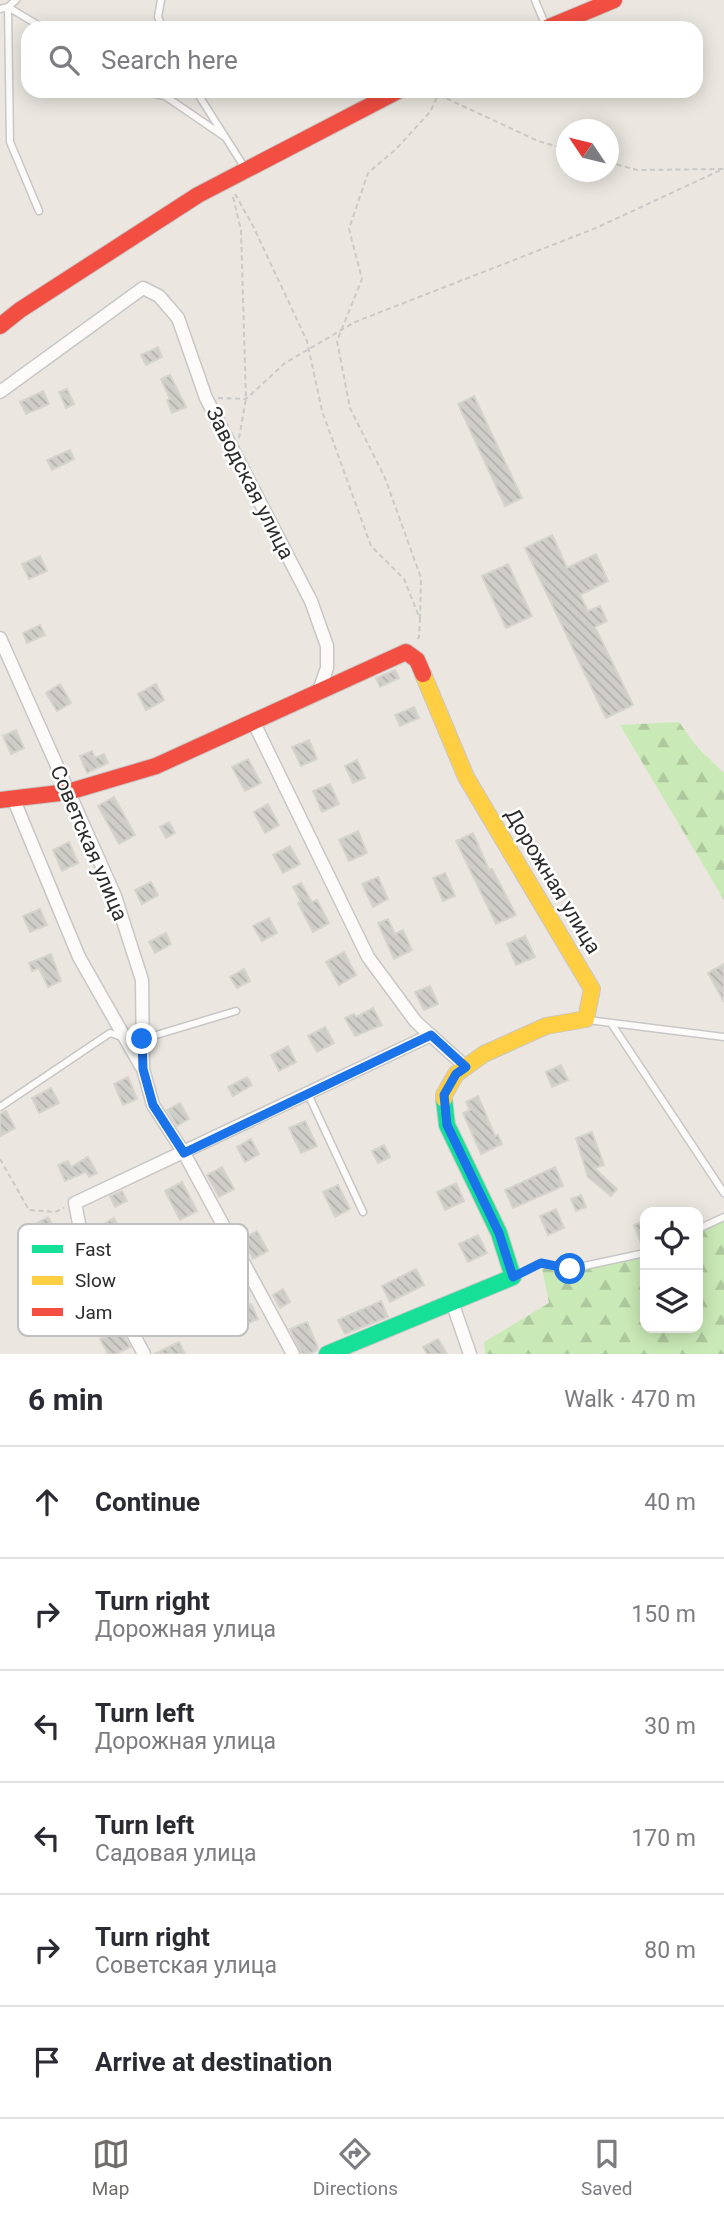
<!DOCTYPE html>
<meta charset="utf-8">
<style>
body{margin:0;font-family:Roboto,sans-serif;background:#f2f2f3;color:#2b2b33}
.controls{position:absolute;right:21px;bottom:21px;display:grid;overflow:hidden;border-radius:14px;box-shadow:0 4px 18px #0003}
.controls button{width:63px;height:63px;display:grid;place-items:center;padding:0;border:0;border-bottom:2px solid #e1e1e2;background:#fff;color:#2b2b33;font:35px sans-serif}
.compass{position:absolute;left:556px;top:119px;width:63px;height:63px;border-radius:50%;background:#fff;box-shadow:0 4px 18px #0003;rotate:305deg}
.stop{position:absolute;width:21px;height:21px;margin:-16px;border:5px solid #1a73e8;border-radius:50%;background:#fff}
.stop.end{background:#1a73e8;border-color:#fff;box-shadow:0 2px 7px #0008}
.list{margin:0;padding:0;list-style:none}
h2{display:flex;justify-content:space-between;align-items:center;height:91px;margin:0;padding:0 28px;font-size:30px}
h2 small{font-size:23px;font-weight:400;color:#7c7c81}
.list li{display:grid;grid-template-columns:46px 1fr auto;gap:21px;align-items:center;box-sizing:border-box;height:112px;padding:0 28px;border-top:2px solid #e1e1e2}
.list b{display:block;font-size:26px;white-space:nowrap}
.list p{margin:0;font-size:23px;white-space:nowrap;color:#7c7c81}
.list em{font-size:23px;font-style:normal;color:#7c7c81}
.icon{flex:none;width:38px;height:38px;fill:none;stroke:currentColor;stroke-width:2;stroke-linecap:round;stroke-linejoin:round}
.map{position:relative;flex:none;width:724px;height:1354px;overflow:hidden}
.search{position:absolute;background:#fff;box-shadow:0 4px 18px #0003;left:21px;right:21px;top:21px;height:77px;display:flex;align-items:center;gap:18px;box-sizing:border-box;padding:0 24px;border-radius:21px;color:#7c7c81;font-size:26px}
.sheet{height:763px;background:#fff}
nav{display:flex;justify-content:space-around;align-items:center;box-sizing:border-box;height:98px;border-top:2px solid #e1e1e2;background:#fff;font-size:19px;color:#7c7c81}
nav a{display:grid;justify-items:center;gap:4px}
nav .on{color:#6f6d6b}
.map>svg:first-child{display:block}
</style>
<div class="map">
<svg width="724" height="1354" viewBox="0 0 724 1354">
<defs>
<pattern id="forest-firs" width="22" height="20" patternUnits="userSpaceOnUse" patternTransform="scale(1.75)"><rect width="22" height="20" fill="#c9e9b6"/><path d="M5 1l3.5 6h-7zM16 11l3.5 6h-7z" fill="#adc89d"/></pattern>
<pattern id="building-back-hatch" width="6" height="6" patternUnits="userSpaceOnUse" patternTransform="scale(1.75)"><rect width="6" height="6" fill="#cfcdc8"/><path d="M-1 5l2 2M0 0l6 6M5-1l2 2" fill="none" stroke="#b2b0ac"/></pattern>
</defs>
<rect width="100%" height="100%" fill="#ebe7e0"/>
<!-- forest -->
<path fill="url(#forest-firs)" d="M679,722L697,747L724,773V900L620,725Z
M724,1218V1354H485L484,1342L549,1303L541,1263L605,1262L645,1253V1328H698V1231Z"/>
<!-- building -->
<path fill="url(#building-back-hatch)" stroke="#d6d3cd" stroke-width="2" d="M158,347L162,357L146,365L141,355Z
M170,375L186,407L172,413L167,400L170,399L161,379Z
M67,389L74,404L66,408L59,392Z
M43,391L49,404L26,414L20,402Z
M474,396L522,498L505,506L458,404Z
M70,450L74,459L52,470L47,460Z
M552,535L567,568L596,554L608,581L580,595L588,611L600,606L607,621L595,627L633,705L606,718L525,548Z
M40,556L47,571L29,579L22,564Z
M508,564L532,616L506,628L482,576Z
M40,625L45,635L27,643L23,633Z
M395,670L399,678L380,687L376,678Z
M60,684L71,703L57,711L46,693Z
M156,684L164,700L146,710L138,694Z
M414,707L419,718L400,726L395,715Z
M16,730L24,748L11,754L3,736Z
M309,740L317,759L301,766L292,747Z
M92,751L95,758L104,754L108,763L87,773L80,756Z
M248,759L261,783L245,791L232,767Z
M357,760L365,778L353,783L345,766Z
M330,784L339,804L322,812L313,791Z
M114,797L135,835L119,844L98,806Z
M268,804L279,825L265,833L254,812Z
M169,822L175,833L166,838L160,827Z
M358,831L367,853L349,861L339,840Z
M473,833L489,870L492,869L516,915L496,924L456,841Z
M69,842L78,863L62,871L53,850Z
M290,846L300,864L283,873L273,855Z
M445,873L455,896L443,901L433,878Z
M378,877L388,899L373,907L362,884Z
M151,882L158,895L142,904L135,890Z
M301,883L312,902L317,900L329,923L313,932L298,903L301,902L293,887Z
M40,909L47,925L30,932L23,916Z
M269,918L277,933L262,941L253,926Z
M388,919L395,934L403,930L412,950L394,959L378,923Z
M166,933L171,944L155,953L149,942Z
M525,936L535,957L516,965L507,944Z
M344,952L356,975L339,985L326,962Z
M51,954L61,981L48,987L39,968L32,971L29,963Z
M724,964V1002L708,973Z
M244,969L250,981L237,988L230,977Z
M430,986L438,1004L424,1010L415,992Z
M373,1008L382,1025L355,1036L345,1018L354,1014L356,1017Z
M325,1027L334,1043L317,1052L308,1036Z
M288,1046L296,1062L279,1071L271,1055Z
M561,1065L568,1080L552,1087L546,1072Z
M128,1077L137,1099L123,1105L114,1084Z
M247,1077L252,1085L233,1096L228,1087Z
M51,1088L59,1103L39,1113L32,1098Z
M478,1096L495,1136L498,1135L502,1144L481,1154L463,1113L470,1110L466,1102Z
M180,1103L189,1119L177,1126L167,1110Z
M6,1111L15,1128L0,1136V1114Z
M305,1121L317,1146L301,1153L289,1128Z
M592,1132L604,1165L594,1168L617,1189L611,1196L588,1177L576,1138Z
M251,1139L259,1154L245,1162L237,1147Z
M384,1145L390,1157L378,1163L372,1151Z
M88,1157L97,1173L89,1177L86,1172L65,1181L58,1165L68,1161L71,1167Z
M222,1167L234,1189L219,1197L207,1175Z
M555,1167L563,1186L513,1208L505,1190Z
M182,1182L197,1211L180,1220L165,1191Z
M456,1183L464,1201L445,1210L437,1192Z
M338,1185L350,1209L335,1217L323,1192Z
M122,1191L127,1201L115,1207L110,1196Z
M581,1195L586,1207L576,1211L571,1199Z
M556,1209L564,1228L548,1235L540,1216Z
M48,1217L59,1237L41,1247L30,1227Z
M114,1218L128,1243L111,1252L97,1228Z
M643,1221L645,1227V1247L643,1248L634,1225Z
M257,1231L268,1251L253,1259L242,1239Z
M478,1235L487,1253L468,1262L459,1244Z
M416,1269L424,1285L390,1302L382,1286Z
M283,1289L290,1302L280,1308L273,1295Z
M381,1301L388,1317L345,1334L338,1320Z
M251,1304L258,1319L239,1327L232,1312Z
M307,1322L318,1348L316,1351L310,1354H302L290,1329Z
M120,1329L130,1347L116,1354H108L100,1339Z
M438,1339L447,1354H427L423,1347Z
M179,1342L185,1354H154Z"/>
<g fill="none" stroke-linecap="round" stroke-linejoin="round">
<defs>
<path id="lane" d="M16,0L8,7L10,142L39,211
M161,0L158,17L163,28
M535,0L545,24
M0,9L8,7L43,28
M141,91L165,96L225,137
M196,91L243,165
M588,1020L724,1037
M611,1023L724,1193
M308,1094L363,1212
M0,1107L110,1033L125,1038L143,1039L236,1011
M698,1229L724,1217
M515,1276L541,1263L570,1269L645,1253"/>
<path id="street" d="M0,392L143,288L159,296L178,318L206,398L311,601L327,646V668L319,691
M0,638L115,896L142,980L143,1069L153,1105L184,1153L293,1354
M253,721L368,957L416,1022L466,1067
M13,798L79,957L141,1066
M452,1302L470,1354
M144,1354L82,1239L75,1203L431,1035"/>
<path id="fast" d="M327,1354L513,1277L499,1233L447,1125L444,1099"/>
<path id="slow" d="M423,674L466,777L592,989L586,1019L546,1026L484,1054L456,1074L444,1095V1099"/>
<path id="jam" d="M547,28L614,0
M0,326L20,310L198,195L398,91
M0,800L68,792L156,766L406,652L417,660L423,674"/>
</defs>
<!-- lane casing -->
<use href="#lane" stroke="#c8c6c6" stroke-width="9"/>
<!-- street casing -->
<use href="#street" stroke="#c8c6c6" stroke-width="15"/>
<!-- fast casing -->
<use href="#fast" stroke="#c8c6c6" stroke-width="18"/>
<!-- slow casing -->
<use href="#slow" stroke="#c8c6c6" stroke-width="18"/>
<!-- jam casing -->
<use href="#jam" stroke="#c8c6c6" stroke-width="18"/>
<!-- path -->
<path stroke="#cac9c8" stroke-width="2" stroke-dasharray="5 3.5" stroke-linecap="butt" d="M439,95L538,141L566,149
M235,194L253,226L307,341L322,411L371,546L404,579L420,619L419,637L416,641
M233,197L241,230L246,399L239,438
M218,398L246,399L285,363L355,322L596,228L723,169L637,170L608,162
M420,619L421,578L385,478L350,408L337,341L362,279L349,229L368,173L395,150L430,112L440,91
M0,1159L29,1210L55,1212L64,1208"/>
<!-- lane -->
<use href="#lane" stroke="#fcfbfa" stroke-width="6"/>
<!-- street -->
<use href="#street" stroke="#fcfbfa" stroke-width="12"/>
<!-- fast -->
<use href="#fast" stroke="#16e098" stroke-width="16"/>
<!-- slow -->
<use href="#slow" stroke="#ffcf43" stroke-width="16"/>
<!-- jam -->
<use href="#jam" stroke="#f24e42" stroke-width="16"/>
</g>
<g fill="none" stroke-linecap="round" stroke-linejoin="round">
<!-- route -->
<path stroke="#1a73e8" stroke-width="9" d="M142,1039L143,1069L153,1105L184,1153L431,1035L466,1067L456,1074L444,1095L447,1125L499,1233L513,1277L541,1263L570,1269"/>
</g>
<g text-anchor="middle" stroke-width="5" stroke-linejoin="round" paint-order="stroke">
<!-- street labels -->
<g font-size="21" fill="#2c2c2c" stroke="#fff">
<text transform="translate(250 483) rotate(63)" y="7">Заводская улица</text>
<text transform="translate(89 843) rotate(67)" y="7">Советская улица</text>
<text transform="translate(553 881) rotate(59)" y="7">Дорожная улица</text>
</g>
</g>
<!-- legend -->
<rect x="18" y="1224" width="230" height="112" rx="10" fill="#fff" stroke="#c0c0c0" stroke-width="2"/>
<rect x="32" y="1245" width="31" height="8" fill="#16e098"/>
<rect x="32" y="1276" width="31" height="9" fill="#ffcf43"/>
<rect x="32" y="1308" width="31" height="8" fill="#f24e42"/>
<g font-size="19" fill="#2c2c2c">
<text x="75" y="1256">Fast</text>
<text x="75" y="1287">Slow</text>
<text x="75" y="1319">Jam</text>
</g>
</svg>
<div class="controls">
<button><svg class="icon" aria-label="locate" viewBox="0 0 24 24"><circle cx="12" cy="12" r="6"/><path d="M12 2v4M12 18v4M2 12h4M18 12h4"/></svg></button>
<button><svg class="icon" aria-label="layers" viewBox="0 0 24 24"><path d="M12 4l9 5-9 5-9-5zM3 14l9 5 9-5"/></svg></button>
</div>
<svg class="compass" viewBox="-18 -18 36 36"><path d="M0-13l5 13h-10z" fill="#e53935"/><path d="M0 13l5-13h-10z" fill="#7c7c81"/></svg>
<div class="stop" style="left:570px;top:1269px"></div>
<div class="stop end" style="left:142px;top:1039px"></div>
<div class="search"><svg class="icon" aria-label="search" viewBox="0 0 24 24"><circle cx="10" cy="10" r="6"/><path d="M15 15l6 6"/></svg>Search here</div>
</div>
<section class="sheet">
<h2>6 min<small>Walk · 470 m</small></h2>
<ul class="list">
<li><svg class="icon" aria-label="ahead" viewBox="0 0 24 24"><path d="M12 20V5M6 11l6-6 6 6"/></svg><div><b>Continue</b></div><em>40 m</em></li>
<li><svg class="icon" aria-label="right" viewBox="0 0 24 24"><path d="M7 20v-9h11M14 6l5 5-5 5"/></svg><div><b>Turn right</b><p>Дорожная улица</p></div><em>150 m</em></li>
<li><svg class="icon" aria-label="left" viewBox="0 0 24 24"><path d="M17 20v-9H6M10 6l-5 5 5 5"/></svg><div><b>Turn left</b><p>Дорожная улица</p></div><em>30 m</em></li>
<li><svg class="icon" aria-label="left" viewBox="0 0 24 24"><path d="M17 20v-9H6M10 6l-5 5 5 5"/></svg><div><b>Turn left</b><p>Садовая улица</p></div><em>170 m</em></li>
<li><svg class="icon" aria-label="right" viewBox="0 0 24 24"><path d="M7 20v-9h11M14 6l5 5-5 5"/></svg><div><b>Turn right</b><p>Советская улица</p></div><em>80 m</em></li>
<li><svg class="icon" aria-label="arrive" viewBox="0 0 24 24"><path d="M6 21V4h12l-3 4 3 4H6"/></svg><div><b>Arrive at destination</b></div></li>
</ul>
</section>
<nav>
<a class="on"><svg class="icon" aria-label="map" viewBox="0 0 24 24"><path d="M3 6l6-2 6 2 6-2v14l-6 2-6-2-6 2zM9 4v14M15 6v14"/></svg>Map</a>
<a><svg class="icon" aria-label="directions" viewBox="0 0 24 24"><path d="M12 3l9 9-9 9-9-9zM9 14v-3h6M13 9l2 2-2 2"/></svg>Directions</a>
<a><svg class="icon" aria-label="saved" viewBox="0 0 24 24"><path d="M7 4h10v16l-5-4-5 4z"/></svg>Saved</a>
</nav>
